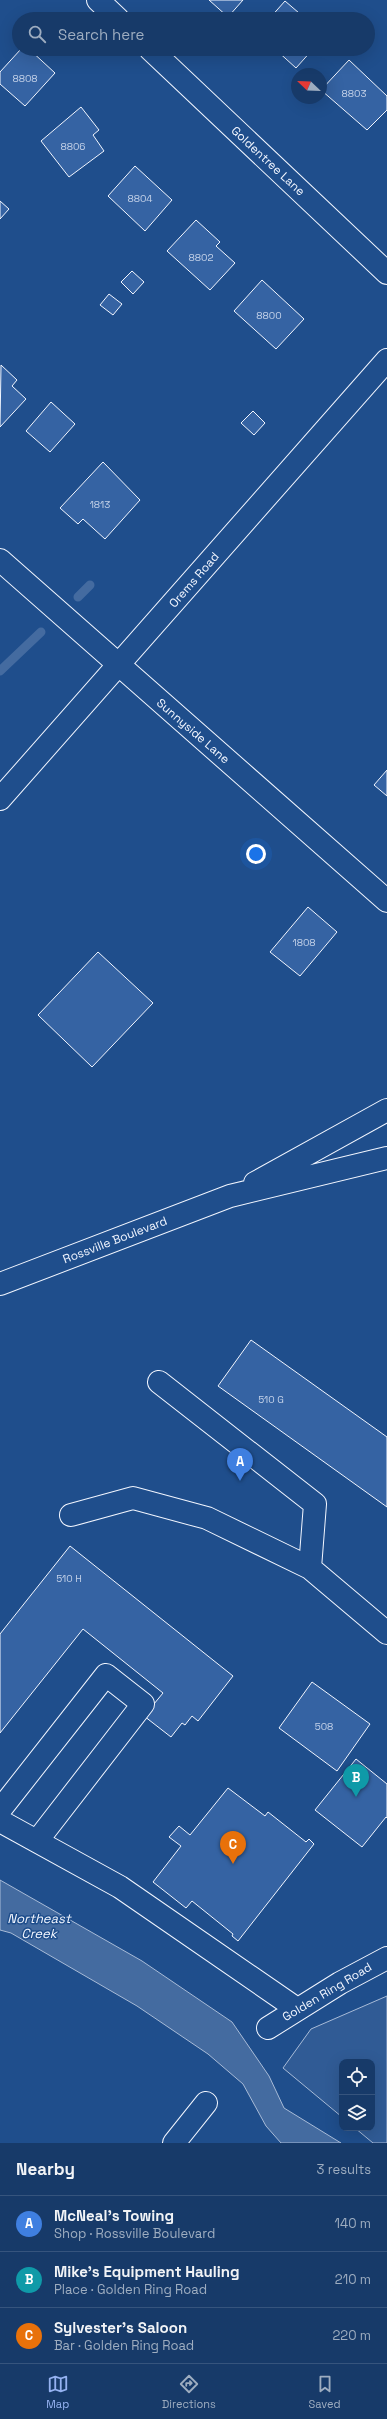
<!DOCTYPE html>
<meta charset="utf-8">
<style>
body{margin:0;font-family:"Space Grotesk",sans-serif;background:#20416f;color:#f1f3f6}
.controls{position:absolute;right:12px;bottom:12px;display:grid;overflow:hidden;border-radius:8px;box-shadow:0 4px 16px #0002}
.controls button{width:36px;height:36px;display:grid;place-items:center;padding:0;border:0;border-bottom:1px solid #36547d;background:#173a69;color:#f1f3f6;font:20px sans-serif}
.compass{position:absolute;left:291px;top:68px;width:36px;height:36px;border-radius:50%;background:#173a69;box-shadow:0 4px 16px #0002;rotate:293deg}
.you{position:absolute;left:256px;top:854px;width:14px;height:14px;margin:-10px;border:3px solid #fff;border-radius:50%;background:#1a73e8;box-shadow:0 0 0 6px #1a73e833}
.badge{display:grid;place-items:center;width:26px;height:26px;border-radius:50%;background:#95b2f1;color:#fff;font-size:13px;font-weight:700}
.pin{position:absolute;translate:-50% -33px;filter:drop-shadow(0 1px 2px #0008)}
.pin::after{content:'';position:absolute;top:21px;width:14px;height:12px;background:inherit;clip-path:polygon(0 0,100% 0,50% 100%)}
.list{margin:0;padding:0;list-style:none}
h2{display:flex;justify-content:space-between;align-items:center;height:52px;margin:0;padding:0 16px;font-size:17px}
h2 small{font-size:13px;font-weight:400;color:#9eadc0}
.list li{display:grid;grid-template-columns:26px 1fr auto;gap:12px;align-items:center;box-sizing:border-box;height:56px;padding:0 16px;border-top:1px solid #36547d}
.list b{display:block;font-size:15px;white-space:nowrap}
.list p{margin:0;font-size:13px;white-space:nowrap;color:#9eadc0}
.list em{font-size:13px;font-style:normal;color:#9eadc0}
.icon{flex:none;width:22px;height:22px;fill:none;stroke:currentColor;stroke-width:2;stroke-linecap:round;stroke-linejoin:round}
.map{position:relative;flex:none;width:387px;height:2143px;overflow:hidden}
.search{position:absolute;background:#173a69;box-shadow:0 4px 16px #0002;left:12px;right:12px;top:12px;height:44px;display:flex;align-items:center;gap:10px;box-sizing:border-box;padding:0 14px;border-radius:22px;color:#9eadc0;font-size:15px}
.sheet{height:220px;background:#173a69}
nav{display:flex;justify-content:space-around;align-items:center;box-sizing:border-box;height:56px;border-top:1px solid #36547d;background:#173a69;font-size:11px;color:#9eadc0}
nav a{display:grid;justify-items:center;gap:2px}
nav .on{color:#95b2f1}
.map>svg:first-child{display:block}
</style>
<div class="map">
<svg width="387" height="2143" viewBox="0 0 387 2143">
<rect width="100%" height="100%" fill="#1f4e8c"/>
<!-- built -->
<path fill="#305b95" stroke="#a8bbd7" d="M387,1996V2143H373L355,2128H372V2062H342V2117L283,2068L311,2029Z"/>
<!-- water -->
<path fill="#446ba0" stroke="#a8bbd7" d="M0,1880L142,1961L232,2022L269,2076L284,2108L341,2143H281L266,2126L243,2084L208,2054L137,2006L11,1933L0,1930Z"/>
<g fill="none" stroke-linecap="round" stroke-linejoin="round">
<!-- stream -->
<path stroke="#446ba0" stroke-width="9" d="M78,597L90,585
M0,671L41,632"/>
</g>
<!-- building -->
<path fill="#3563a3" stroke="#f2f6ff" d="M209,0H243L228,17Z
M285,1L306,19H269Z
M21,49H29L55,73L25,106L0,84V72Z
M275,49H313L296,68Z
M349,60L387,96V110L367,130L321,90Z
M81,107L99,130L93,135L104,151L69,177L41,141Z
M135,166L172,200L145,231L108,196Z
M0,201L9,209L0,219Z
M196,220L220,242L216,246L235,263L210,290L167,251Z
M132,271L144,282L133,294L121,282Z
M262,280L304,319L276,349L234,311Z
M109,294L122,304L113,315L100,305Z
M1,365L17,380L12,386L26,399L0,427Z
M51,402L75,424L50,452L26,431Z
M253,411L265,423L254,435L241,423Z
M103,462L140,500L105,539L83,519L78,524L60,508Z
M387,770V796L374,785Z
M308,907L337,932L300,976L270,952Z
M98,952L153,1003L92,1067L38,1015Z
M251,1340L387,1437V1507L218,1386Z
M70,1546L233,1676L198,1721L192,1716L185,1725L182,1723L171,1737L144,1716L163,1693L83,1629L0,1733V1634Z
M312,1682L370,1724L337,1771L279,1728Z
M356,1759L387,1784V1818L386,1817L362,1847L315,1810Z
M228,1788L265,1816L268,1812L306,1842L309,1839L314,1844L238,1941L232,1936L233,1934L192,1901L186,1908L153,1882L181,1846L169,1837L179,1826L190,1835Z"/>
<g fill="none" stroke-linecap="round" stroke-linejoin="round">
<defs>
<path id="minor" d="M98,0L118,19
M150,49L387,273
M0,560L387,901
M0,799L387,360
M159,1382L315,1504L310,1568L387,1633
M71,1515L133,1498L207,1518L310,1568
M0,1810L106,1675L143,1704L37,1841
M0,1821L120,1887L297,2009
M268,2028L340,1983L387,1958
M174,2143L206,2103"/>
<path id="major" d="M255,1183L387,1110
M0,1284L230,1196L387,1158"/>
</defs>
<!-- minor casing -->
<use href="#minor" stroke="#f2f6ff" stroke-width="24"/>
<!-- major casing -->
<use href="#major" stroke="#f2f6ff" stroke-width="24"/>
<!-- minor -->
<use href="#minor" stroke="#1f4e8c" stroke-width="22"/>
<!-- major -->
<use href="#major" stroke="#1f4e8c" stroke-width="22"/>
</g>
<g text-anchor="middle" stroke-width="3" stroke-linejoin="round" paint-order="stroke">
<!-- number labels -->
<g font-size="10" fill="#c3d1e8">
<text x="25" y="82">8808</text>
<text x="354" y="97">8803</text>
<text x="73" y="150">8806</text>
<text x="140" y="202">8804</text>
<text x="201" y="261">8802</text>
<text x="269" y="319">8800</text>
<text x="100" y="508">1813</text>
<text x="304" y="946">1808</text>
<text x="271" y="1403">510 G</text>
<text x="69" y="1582">510 H</text>
<text x="324" y="1730">508</text>
</g>
<!-- street labels -->
<g font-size="12" fill="#f2f6ff" stroke="#1f4e8c">
<text transform="translate(268 161) rotate(43)" y="4">Goldentree Lane</text>
<text transform="translate(194 580) rotate(-49)" y="4">Orems Road</text>
<text transform="translate(193 731) rotate(41)" y="4">Sunnyside Lane</text>
<text transform="translate(115 1240) rotate(-21)" y="4">Rossville Boulevard</text>
<text transform="translate(327 1992) rotate(-31)" y="4">Golden Ring Road</text>
</g>
<!-- water labels -->
<g font-size="13" font-style="italic" fill="#f2f6ff" stroke="#1f4e8c">
<text x="39" y="1923">Northeast<tspan x="39" dy="15">Creek</tspan></text>
</g>
</g>
</svg>
<div class="controls">
<button><svg class="icon" aria-label="locate" viewBox="0 0 24 24"><circle cx="12" cy="12" r="6"/><path d="M12 2v4M12 18v4M2 12h4M18 12h4"/></svg></button>
<button><svg class="icon" aria-label="layers" viewBox="0 0 24 24"><path d="M12 4l9 5-9 5-9-5zM3 14l9 5 9-5"/></svg></button>
</div>
<svg class="compass" viewBox="-18 -18 36 36"><path d="M0-13l5 13h-10z" fill="#e53935"/><path d="M0 13l5-13h-10z" fill="#9eadc0"/></svg>
<div class="you"></div>
<div class="pin badge" style="left:240px;top:1481px;background:#3f7fe0">A</div>
<div class="pin badge" style="left:356px;top:1797px;background:#0f9aa8">B</div>
<div class="pin badge" style="left:233px;top:1864px;background:#e8710a">C</div>
<div class="search"><svg class="icon" aria-label="search" viewBox="0 0 24 24"><circle cx="10" cy="10" r="6"/><path d="M15 15l6 6"/></svg>Search here</div>
</div>
<section class="sheet">
<h2>Nearby<small>3 results</small></h2>
<ul class="list">
<li><span class="badge" style="background:#3f7fe0">A</span><div><b>McNeal’s Towing</b><p>Shop · Rossville Boulevard</p></div><em>140 m</em></li>
<li><span class="badge" style="background:#0f9aa8">B</span><div><b>Mike's Equipment Hauling</b><p>Place · Golden Ring Road</p></div><em>210 m</em></li>
<li><span class="badge" style="background:#e8710a">C</span><div><b>Sylvester's Saloon</b><p>Bar · Golden Ring Road</p></div><em>220 m</em></li>
</ul>
</section>
<nav>
<a class="on"><svg class="icon" aria-label="map" viewBox="0 0 24 24"><path d="M3 6l6-2 6 2 6-2v14l-6 2-6-2-6 2zM9 4v14M15 6v14"/></svg>Map</a>
<a><svg class="icon" aria-label="directions" viewBox="0 0 24 24"><path d="M12 3l9 9-9 9-9-9zM9 14v-3h6M13 9l2 2-2 2"/></svg>Directions</a>
<a><svg class="icon" aria-label="saved" viewBox="0 0 24 24"><path d="M7 4h10v16l-5-4-5 4z"/></svg>Saved</a>
</nav>
